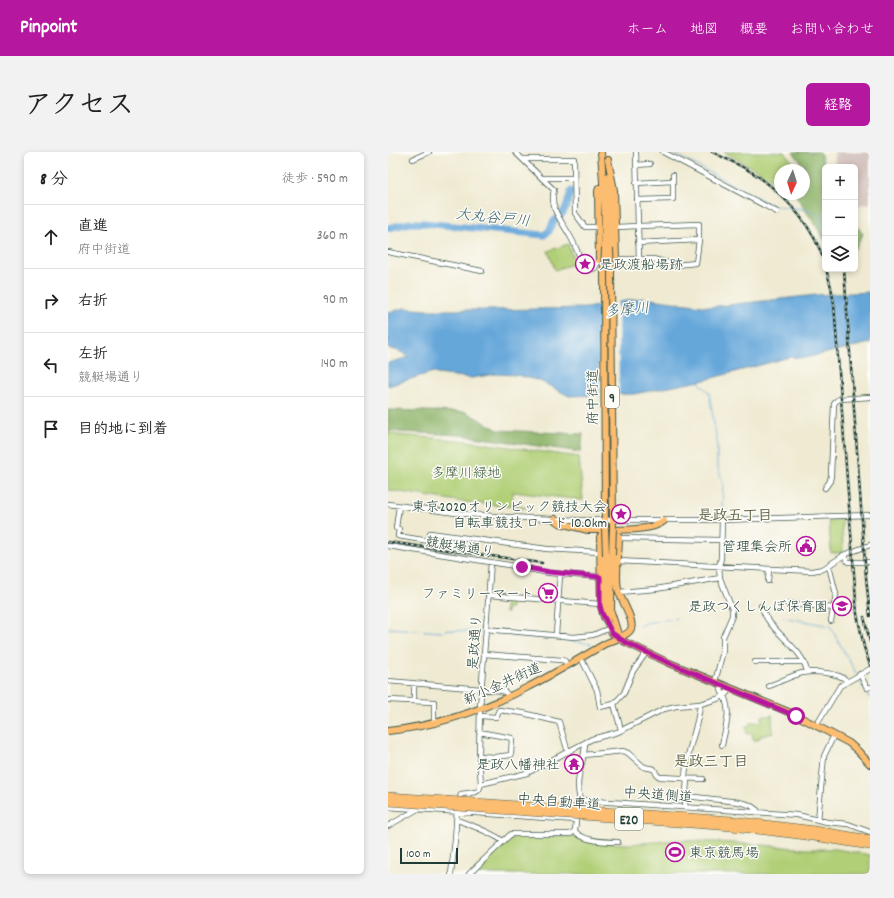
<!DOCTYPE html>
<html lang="ja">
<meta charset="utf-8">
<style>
body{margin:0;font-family:Dekko,"Klee One",sans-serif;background:#f2f2f2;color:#222}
.controls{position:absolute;right:12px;top:12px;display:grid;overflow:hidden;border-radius:6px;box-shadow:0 2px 6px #0003}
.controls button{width:36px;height:36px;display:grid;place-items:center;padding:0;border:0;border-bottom:1px solid #e0e0e0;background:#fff;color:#222;font:20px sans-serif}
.compass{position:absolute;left:386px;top:12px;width:36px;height:36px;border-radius:50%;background:#fff;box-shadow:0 2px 6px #0003;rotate:184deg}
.scale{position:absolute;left:12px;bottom:10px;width:58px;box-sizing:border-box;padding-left:4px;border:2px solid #1f3d34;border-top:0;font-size:11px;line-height:14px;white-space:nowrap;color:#1f3d34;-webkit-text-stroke:3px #fdfcf7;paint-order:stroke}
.stop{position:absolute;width:12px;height:12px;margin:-9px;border:3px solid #b5179e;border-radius:50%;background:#fff}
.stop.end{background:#b5179e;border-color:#fff;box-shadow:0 1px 4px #0008}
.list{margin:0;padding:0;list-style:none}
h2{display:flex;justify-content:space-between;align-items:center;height:52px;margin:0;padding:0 16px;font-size:17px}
h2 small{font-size:13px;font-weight:400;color:#767676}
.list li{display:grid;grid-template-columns:26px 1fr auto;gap:12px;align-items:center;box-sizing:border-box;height:64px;padding:0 16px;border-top:1px solid #e0e0e0}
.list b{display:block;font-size:15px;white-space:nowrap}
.list p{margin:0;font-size:13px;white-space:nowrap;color:#767676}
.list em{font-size:13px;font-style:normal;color:#767676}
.icon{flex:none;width:22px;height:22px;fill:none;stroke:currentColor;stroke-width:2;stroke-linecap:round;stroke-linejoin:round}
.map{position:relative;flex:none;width:482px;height:722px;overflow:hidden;border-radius:6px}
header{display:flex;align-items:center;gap:24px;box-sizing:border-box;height:56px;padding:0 20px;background:#b5179e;color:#fff}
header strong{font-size:19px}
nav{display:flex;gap:22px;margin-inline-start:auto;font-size:14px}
.intro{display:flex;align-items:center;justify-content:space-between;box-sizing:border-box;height:96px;padding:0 24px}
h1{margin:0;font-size:28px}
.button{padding:10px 18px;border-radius:6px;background:#b5179e;color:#fff;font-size:14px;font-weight:700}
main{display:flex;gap:24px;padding:0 24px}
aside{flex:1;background:#fff;border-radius:6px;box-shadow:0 2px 6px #0003}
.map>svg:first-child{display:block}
</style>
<header>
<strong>Pinpoint</strong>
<nav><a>ホーム</a><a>地図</a><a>概要</a><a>お問い合わせ</a></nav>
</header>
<div class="intro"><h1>アクセス</h1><a class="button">経路</a></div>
<main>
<aside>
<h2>8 分<small>徒歩 · 590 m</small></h2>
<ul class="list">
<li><svg class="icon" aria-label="ahead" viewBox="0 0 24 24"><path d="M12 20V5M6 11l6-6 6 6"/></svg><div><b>直進</b><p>府中街道</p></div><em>360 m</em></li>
<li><svg class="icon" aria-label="right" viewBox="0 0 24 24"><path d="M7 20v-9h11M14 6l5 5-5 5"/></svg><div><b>右折</b></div><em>90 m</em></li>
<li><svg class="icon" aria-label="left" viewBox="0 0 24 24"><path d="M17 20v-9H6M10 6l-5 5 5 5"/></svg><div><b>左折</b><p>競艇場通り</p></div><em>140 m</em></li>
<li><svg class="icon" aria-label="arrive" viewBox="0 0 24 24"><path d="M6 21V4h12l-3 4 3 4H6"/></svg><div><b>目的地に到着</b></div></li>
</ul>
</aside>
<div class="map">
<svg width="482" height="722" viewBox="0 0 482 722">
<rect width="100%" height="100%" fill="#fdfcf7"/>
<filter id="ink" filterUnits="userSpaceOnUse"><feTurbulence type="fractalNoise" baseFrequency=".025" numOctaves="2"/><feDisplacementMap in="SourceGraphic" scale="8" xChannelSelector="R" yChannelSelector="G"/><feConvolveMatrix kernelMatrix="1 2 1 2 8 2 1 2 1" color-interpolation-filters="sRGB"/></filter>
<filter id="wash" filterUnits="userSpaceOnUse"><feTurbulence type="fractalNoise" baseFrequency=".012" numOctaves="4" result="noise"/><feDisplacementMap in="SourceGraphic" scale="16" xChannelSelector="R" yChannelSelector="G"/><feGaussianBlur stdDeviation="0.9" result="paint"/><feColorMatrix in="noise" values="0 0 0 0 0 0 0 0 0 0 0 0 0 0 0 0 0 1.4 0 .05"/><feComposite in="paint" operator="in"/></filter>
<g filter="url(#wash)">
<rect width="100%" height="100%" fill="#efead1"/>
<!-- industrial -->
<path fill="#d1c0bc" d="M446,0H482V51L467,54V35L468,33H467V15H447Z"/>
<!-- green -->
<path fill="#b1cf76" stroke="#688655" d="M336,0H396L411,18H392V35L377,23Z
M180,92L187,111L167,118L160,99Z
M0,280L10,283L79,289L191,305L195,348L125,340L124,352L138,356L76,350L0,338Z
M452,367L454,369L455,398L453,401H443L441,368Z
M117,446L123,447V457H119V461H117Z
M384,562L385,581L373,584L370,588H365L364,581L359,582L358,575L359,574L363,573L362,570H374V564H382Z
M123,683L186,684L209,691L242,692L290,688L364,692L417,697H448L482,703V722H84Z"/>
<!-- forest -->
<path fill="#8cb267" stroke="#56784e" d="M405,0H432L437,16V88L407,42H416V18H415L416,14Z
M467,71L475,82L467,97Z
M0,258L78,260L110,278L195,282L193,300L72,283L11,280L0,278Z"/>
<!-- water -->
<path fill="#66a7da" stroke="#427287" d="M482,140V191L417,206L402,205L317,228L246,242L181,244L152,229L129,223L107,222L84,226L49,222L45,220L0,234V211L21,205L11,199L0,196V159L3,160L16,156L38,158H99L198,156L255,146L322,155L428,143Z"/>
<!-- pier -->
<path fill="#efead1" d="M230,148L231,244H221V150Z
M219,150L220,245H211V151Z"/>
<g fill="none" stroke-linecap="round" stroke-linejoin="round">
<!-- stream -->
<path stroke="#66a7da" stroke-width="1" d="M283,0L383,53L421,58L429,62L437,79
M310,229L321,241L329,290V311L335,332L334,359
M395,465L442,474L469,523
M251,474L257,471L288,466
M0,476L54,480
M57,478L93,480
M102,481L137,485L163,486L203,492
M470,525L482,547"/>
<!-- river -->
<path stroke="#66a7da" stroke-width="7" d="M0,76L22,71H35L156,83L161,79L166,69L175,61L178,55L183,39"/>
</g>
</g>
<g filter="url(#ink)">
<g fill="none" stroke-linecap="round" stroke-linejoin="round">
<defs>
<path id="minor" d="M127,0L166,38C161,57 174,69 182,84C188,94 191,105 197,116L202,118L207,116L211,108L213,107
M275,0L389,60
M25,7L41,0
M135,7H186L187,61L197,75H211
M248,13L262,12
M154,26H186
M248,31L285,29
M249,48L285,47V23
M228,75L250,74L251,107
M250,91L311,88
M0,100L94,119
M227,107H265L288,113L308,111L311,88V72L250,74L248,0
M437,336L442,329L443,323L446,252L449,248L452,247L482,245
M0,352L68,361L118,365L190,368H334L482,363
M11,354L8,376L11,377L10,384L41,389L42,381L159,397L212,400
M231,386L333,388
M0,394L121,413L161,421L212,425
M455,403L460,410H482
M230,409L424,419L435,417L458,402L482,393
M440,414L442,418L448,442L443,469
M380,429L381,417
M231,440L268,437L332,426
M100,443L212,452
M397,451L446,456
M373,454C375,458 377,464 380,468C392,486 415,498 419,520
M98,477L186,485L205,483L222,476
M168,483L172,422
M96,502L174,508L177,509L179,513
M193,506L209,538L212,555L226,552
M367,510H416
M472,522L479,536L482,535
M0,529L116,539L121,544
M327,530L335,499V485L344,464V457L332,426L331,415L333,406L334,368
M381,534C392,530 402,524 414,521C425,519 451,520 459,529
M0,548L46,550V570
M26,549V531
M92,564L108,565L111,558L135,561L171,570L180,600
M428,574L452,534L482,517
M233,578L226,552L236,541L245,519L258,501
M334,593C338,572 345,558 333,538L335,533
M196,603L235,599L240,601L256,615L266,617L269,623L272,625L315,627
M91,604L107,605L123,603L124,586L91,580
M297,627C297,601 310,578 312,552
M93,632L139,621L204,587L230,580L276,557L288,554L312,552L329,547L336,544L343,536
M298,644L351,650L362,653L369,658L368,660
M192,648C186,624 196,614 197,592
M71,650L73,642L88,640L91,638L93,632L91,604L92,556L103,410
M0,655L188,668L189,652L192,648L409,663L439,670L460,672L482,680
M297,655L299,627
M69,668C85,674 101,679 115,689
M430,668L436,604L446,583
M0,674L28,658
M187,679C194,689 219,690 230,690
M63,722L67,688L69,657
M81,722L123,682H182L187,679L188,668"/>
<path id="major" d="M213,0L217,61V96
M220,8L226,38L228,106
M220,24L222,96
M211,108L210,39L211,36L216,35
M216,118L217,376
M223,118L225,375
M167,367L168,369L172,371L200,378H218
M224,378C238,378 266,378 276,369
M218,403V461L219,469L224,481L237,490L279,510L408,563L461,591L470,599L482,612
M224,403L223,460L231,485
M0,579C47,574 96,558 138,536C164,523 189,508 215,493C222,489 240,484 243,477C247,468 232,447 230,437C227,421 231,402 231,386L229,382L224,378L216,379L212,385L213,454L216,465L221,473"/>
</defs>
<!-- minor casing -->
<use href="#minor" stroke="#3e574c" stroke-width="6"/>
<!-- major casing -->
<use href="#major" stroke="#3e574c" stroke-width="8"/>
<!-- minor -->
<use href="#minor" stroke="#fff" stroke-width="4.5"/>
<!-- major -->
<use href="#major" stroke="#fcbd6f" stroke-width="6"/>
<defs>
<path id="rail" d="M324,0C340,8 356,14 371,25C400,46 427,77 437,112
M438,117L443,135L446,152L469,462L476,495L482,513
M456,117L478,425L482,464
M0,390L154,411
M476,465L482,490"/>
</defs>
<!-- rail casing -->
<use href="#rail" stroke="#1f3d34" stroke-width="2.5"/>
<!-- rail -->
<use href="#rail" stroke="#fdfcf7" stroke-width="1" stroke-dasharray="3" stroke-linecap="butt"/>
<defs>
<path id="major-bridge" d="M222,96L223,118
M216,118L217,96
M217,376L218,403
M224,403L225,375"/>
<path id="highway-bridge" d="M0,644L344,668L427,678L482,687
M0,650L344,675L426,685L482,694"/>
</defs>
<!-- major-bridge casing -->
<use href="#major-bridge" stroke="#3e574c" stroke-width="8" stroke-linecap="butt"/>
<!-- highway-bridge casing -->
<use href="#highway-bridge" stroke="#3e574c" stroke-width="8" stroke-linecap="butt"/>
<!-- major-bridge -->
<use href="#major-bridge" stroke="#fcbd6f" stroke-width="6"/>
<!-- highway-bridge -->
<use href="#highway-bridge" stroke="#fcbd6f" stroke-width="7"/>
</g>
</g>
<g fill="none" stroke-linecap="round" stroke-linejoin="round" filter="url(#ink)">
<!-- route -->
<path stroke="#b5179e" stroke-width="5" d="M134,415L161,420L212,425V454L214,461L224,481L237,490L279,510L408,564"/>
</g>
<!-- icons -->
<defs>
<symbol id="sight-ring" viewBox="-11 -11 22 22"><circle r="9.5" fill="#fdfcf7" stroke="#b5179e" stroke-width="1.5"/><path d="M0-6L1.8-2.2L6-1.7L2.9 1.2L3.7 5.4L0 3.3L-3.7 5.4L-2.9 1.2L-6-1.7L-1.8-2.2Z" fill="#b5179e"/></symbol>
<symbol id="civic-ring" viewBox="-11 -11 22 22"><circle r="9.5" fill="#fdfcf7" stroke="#b5179e" stroke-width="1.5"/><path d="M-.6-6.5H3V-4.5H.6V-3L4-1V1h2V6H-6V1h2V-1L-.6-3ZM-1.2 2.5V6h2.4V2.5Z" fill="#b5179e"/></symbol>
<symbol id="supermarket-ring" viewBox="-11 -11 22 22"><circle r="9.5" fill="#fdfcf7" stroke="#b5179e" stroke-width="1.5"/><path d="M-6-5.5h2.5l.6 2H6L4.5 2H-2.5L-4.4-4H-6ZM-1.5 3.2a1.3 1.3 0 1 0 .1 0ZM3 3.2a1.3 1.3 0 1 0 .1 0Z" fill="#b5179e"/></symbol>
<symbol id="school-ring" viewBox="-11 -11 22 22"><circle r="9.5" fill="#fdfcf7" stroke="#b5179e" stroke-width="1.5"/><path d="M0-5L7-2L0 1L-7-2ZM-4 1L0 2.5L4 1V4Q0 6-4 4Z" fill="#b5179e"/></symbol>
<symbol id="temple-ring" viewBox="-11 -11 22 22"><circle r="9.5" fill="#fdfcf7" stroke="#b5179e" stroke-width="1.5"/><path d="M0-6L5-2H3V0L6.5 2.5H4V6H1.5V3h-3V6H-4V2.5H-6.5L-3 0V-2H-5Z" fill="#b5179e"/></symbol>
<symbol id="stadium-ring" viewBox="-11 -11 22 22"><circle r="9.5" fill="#fdfcf7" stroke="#b5179e" stroke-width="1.5"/><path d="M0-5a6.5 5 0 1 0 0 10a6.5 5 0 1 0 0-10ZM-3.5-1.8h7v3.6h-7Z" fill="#b5179e"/></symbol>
</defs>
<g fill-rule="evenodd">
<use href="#sight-ring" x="186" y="101" width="22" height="22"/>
<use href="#sight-ring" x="222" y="351" width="22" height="22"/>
<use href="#civic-ring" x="407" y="383" width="22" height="22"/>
<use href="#supermarket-ring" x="149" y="430" width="22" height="22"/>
<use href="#school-ring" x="443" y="443" width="22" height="22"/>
<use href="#temple-ring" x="175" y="601" width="22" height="22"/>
<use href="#stadium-ring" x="276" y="689" width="22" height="22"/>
</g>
<g text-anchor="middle" stroke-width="3" stroke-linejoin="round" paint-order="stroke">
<!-- shield labels -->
<g fill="#fdfcf7" stroke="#62766e" stroke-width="1">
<rect x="217" y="234" width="14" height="22" rx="3"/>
<rect x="227" y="656" width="28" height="22" rx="3"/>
</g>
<g font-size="13" font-weight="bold" fill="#1f3d34">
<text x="224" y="250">9</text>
<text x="241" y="672">E20</text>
</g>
<!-- poi labels -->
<g font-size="14" fill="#1f3d34" stroke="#fdfcf7" text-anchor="end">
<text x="211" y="117" text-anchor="start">是政渡船場跡</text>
<text x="219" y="359">東京2020オリンピック競技大会<tspan x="219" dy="16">自転車競技 ロード 10.0km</tspan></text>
<text x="404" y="399">管理集会所</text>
<text x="146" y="446">ファミリーマート</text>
<text x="440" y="459">是政つくしんぼ保育園</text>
<text x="172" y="617">是政八幡神社</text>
<text x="301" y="705" text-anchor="start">東京競馬場</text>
</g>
<!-- street labels -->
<g font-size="14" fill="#1f3d34" stroke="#fdfcf7">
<text transform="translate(204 245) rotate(-90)" y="5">府中街道</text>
<text transform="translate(72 394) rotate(9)" y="5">競艇場通り</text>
<text transform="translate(86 490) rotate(-86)" y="5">是政通り</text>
<text transform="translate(114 531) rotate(-24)" y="5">新小金井街道</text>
<text transform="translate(270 642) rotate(4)" y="5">中央道側道</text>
<text transform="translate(171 649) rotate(4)" y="5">中央自動車道</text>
</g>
<!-- park labels -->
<g font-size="14" fill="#446244" stroke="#fdfcf7">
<text x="78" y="325">多摩川緑地</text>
</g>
<!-- water labels -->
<g font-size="15" font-style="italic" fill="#38626e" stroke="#fdfcf7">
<text transform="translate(105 65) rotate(6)" y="5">大丸谷戸川</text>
<text transform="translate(239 157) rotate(-6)" y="5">多摩川</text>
</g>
<!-- neighbourhood labels -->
<g font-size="15" font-weight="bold" fill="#616346" stroke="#fdfcf7">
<text x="347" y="368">是政五丁目</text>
<text x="323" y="614">是政三丁目</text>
</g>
</g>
</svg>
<div class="controls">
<button>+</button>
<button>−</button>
<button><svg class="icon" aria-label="layers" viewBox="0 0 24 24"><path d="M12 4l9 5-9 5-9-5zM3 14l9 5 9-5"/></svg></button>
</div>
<svg class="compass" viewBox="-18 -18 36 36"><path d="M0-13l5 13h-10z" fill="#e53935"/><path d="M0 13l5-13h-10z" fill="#767676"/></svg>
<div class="scale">100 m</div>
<div class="stop" style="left:408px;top:564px"></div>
<div class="stop end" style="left:134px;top:415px"></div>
</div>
</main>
